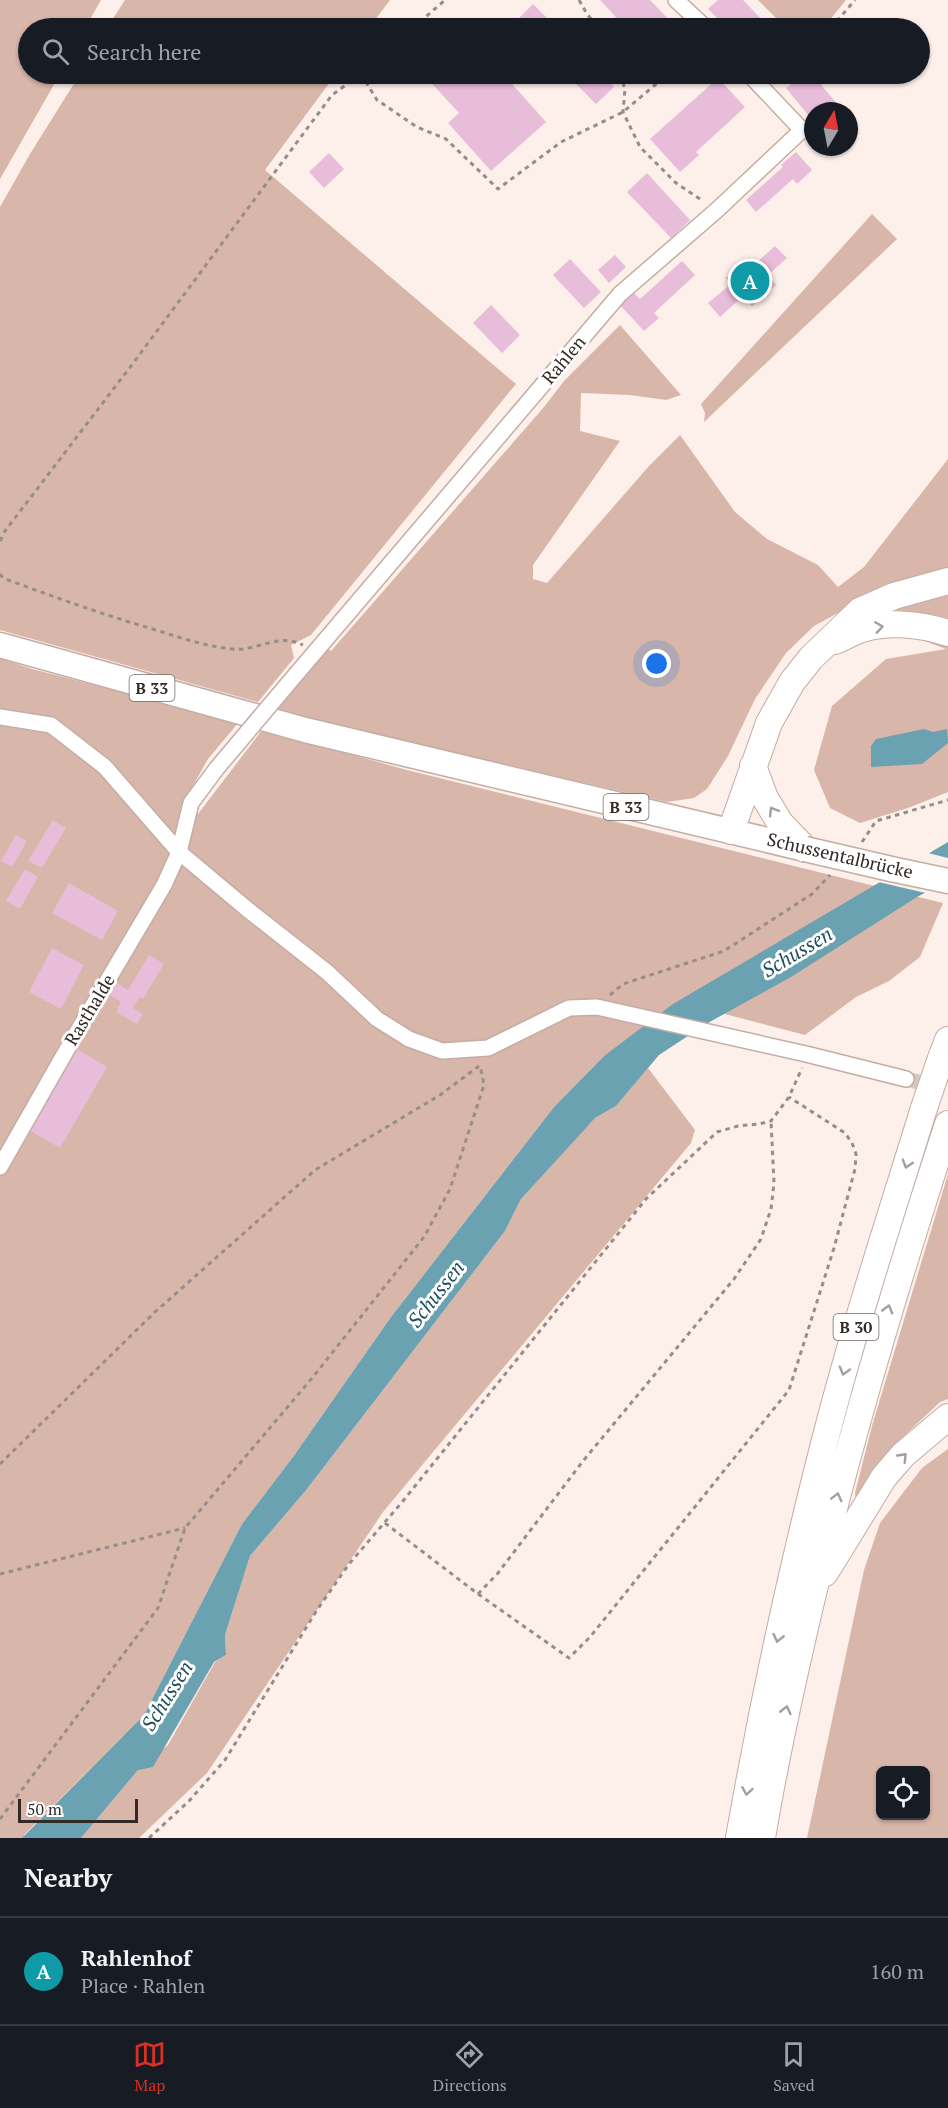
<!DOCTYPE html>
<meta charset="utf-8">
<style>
body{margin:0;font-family:"PT Serif",serif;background:#20242c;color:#f1f3f6}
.controls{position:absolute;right:18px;bottom:18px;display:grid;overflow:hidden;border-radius:9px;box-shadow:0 2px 4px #0004}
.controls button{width:54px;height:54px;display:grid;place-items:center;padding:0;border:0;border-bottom:2px solid #363941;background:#171b24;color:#f1f3f6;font:30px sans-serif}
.compass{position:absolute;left:804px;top:102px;width:54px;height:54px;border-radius:50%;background:#171b24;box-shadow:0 2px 4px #0004;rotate:10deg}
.scale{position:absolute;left:18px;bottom:15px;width:120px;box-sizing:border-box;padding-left:6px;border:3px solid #322a26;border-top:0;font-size:16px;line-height:21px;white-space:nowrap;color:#322a26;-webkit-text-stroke:4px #fff;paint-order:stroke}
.you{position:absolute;left:657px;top:664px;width:21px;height:21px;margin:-15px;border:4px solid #fff;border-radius:50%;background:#1a73e8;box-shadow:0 0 0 9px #1a73e833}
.badge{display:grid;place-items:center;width:39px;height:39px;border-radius:50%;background:#d93025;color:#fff;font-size:20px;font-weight:700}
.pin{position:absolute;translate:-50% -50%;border:3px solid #fff;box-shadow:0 2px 6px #0006}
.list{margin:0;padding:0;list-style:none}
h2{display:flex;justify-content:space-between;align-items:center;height:78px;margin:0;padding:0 24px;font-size:26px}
h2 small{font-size:20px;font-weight:400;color:#9ea1a6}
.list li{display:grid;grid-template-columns:39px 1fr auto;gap:18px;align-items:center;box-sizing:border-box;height:108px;padding:0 24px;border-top:2px solid #363941}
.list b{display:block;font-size:22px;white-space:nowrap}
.list p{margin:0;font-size:20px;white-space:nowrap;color:#9ea1a6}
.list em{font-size:20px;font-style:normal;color:#9ea1a6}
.icon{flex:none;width:33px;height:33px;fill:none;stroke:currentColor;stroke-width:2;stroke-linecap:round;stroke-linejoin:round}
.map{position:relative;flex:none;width:948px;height:1838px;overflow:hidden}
.search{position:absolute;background:#171b24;box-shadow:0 2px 4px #0004;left:18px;right:18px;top:18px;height:66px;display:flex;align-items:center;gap:15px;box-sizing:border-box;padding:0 21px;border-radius:33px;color:#9ea1a6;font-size:22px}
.sheet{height:186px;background:#171b24}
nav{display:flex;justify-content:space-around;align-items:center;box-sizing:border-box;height:84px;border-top:2px solid #363941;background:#171b24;font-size:16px;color:#9ea1a6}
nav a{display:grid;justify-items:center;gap:3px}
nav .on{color:#d93025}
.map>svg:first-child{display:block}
</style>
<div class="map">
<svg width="948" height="1838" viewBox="0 0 948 1838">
<rect width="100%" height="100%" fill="#fdefe9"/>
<!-- green -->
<path fill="#d8b6a9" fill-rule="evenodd" d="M0,0H101L85,28H28V74H60L0,179Z
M125,0H390L369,28H107Z
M758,0H846L823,28H786Z
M80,74H336L265,170L516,384L311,635L291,645L294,658L258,702L0,630V207L30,154Z
M872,214L897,239L704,422L705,413L701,404Z
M620,325L681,395L666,400L630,395L581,393L580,431L620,441L533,565V579L547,583L649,466L680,435L735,512L767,539L818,565L838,587L864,567L948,459V633L860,601L814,626L786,653L755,699L728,756L707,789L694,798L667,802L276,711L326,647L331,651L544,407L564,381Z
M908,635L948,643V792L908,808L860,823L830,808L814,770L832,706L886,659L946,649Z
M0,658L32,669L239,722L208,759L182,805L198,814L262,730L407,770L943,903L920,957L889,981L856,997L805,1035L717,1012L604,1056L554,1107L391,1317L293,1457L242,1524L144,1715L24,1835L26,1838H0Z
M648,1068L695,1130L691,1143L383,1512L207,1773L139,1838H81L138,1770L168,1745L215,1662L226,1655L225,1635L250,1556L307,1489L505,1231L521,1199L580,1133L595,1118L616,1106Z
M948,1174V1399L940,1402L890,1449L856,1501L855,1493L872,1426Z
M948,1449V1838H807L864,1570L880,1523L922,1468ZM880,1770H926V1816H880Z"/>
<!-- water -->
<path fill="#6ba2b1" d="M924,729L933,732L947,729L948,743L922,764L871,767V746L876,739Z
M948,842V881L917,897L791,977L706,1024L659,1055L616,1106L595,1118L521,1199L505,1231L307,1489L250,1556L225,1635L226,1655L214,1662L153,1767L138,1770L81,1838H22L144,1715L242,1524L293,1457L391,1317L554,1107L604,1056L673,1004Z"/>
<!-- pier -->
<path fill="#fdefe9" d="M924,852L948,858V885L930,894L874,881Z"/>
<!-- building -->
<path fill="#e7bdda" d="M600,0H650L677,28H626Z
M718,0H743L770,28H727L708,9Z
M533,4L557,28H522L515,22Z
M423,74H503L546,122L491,171L448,123L459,113Z
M566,74H601L614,87L596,104Z
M804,74H812L843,111H813V121L786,88Z
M718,78L745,107L696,152L699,155L680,172L650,139Z
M796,152L812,170L797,184L793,179L756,212L746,200L783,167L781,165Z
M329,153L344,169L324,188L309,172Z
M647,173L690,220L671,238L627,192Z
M775,246L787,258L768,275L776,285L752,306L743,296L720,317L708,303L731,284L726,278L749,258L755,264Z
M615,255L626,267L609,283L598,270Z
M570,259L601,292L584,308L553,275Z
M682,261L695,275L654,313L659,318L644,331L619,304L632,291L640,299Z
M491,305L520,335L502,353L473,323Z
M53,820L66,828L42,868L28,861Z
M16,835L27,841L12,867L1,861Z
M25,869L38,877L20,909L6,901Z
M69,883L118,911L102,940L52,913Z
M52,948L84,965L61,1009L29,992Z
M149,955L164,964L143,999L140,997L133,1008L143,1014L137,1024L116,1012L121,1002L107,993L114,981L128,990Z
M77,1049L107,1067L60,1148L29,1130Z"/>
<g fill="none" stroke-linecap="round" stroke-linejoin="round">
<!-- minor-tunnel -->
<path stroke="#d4c8c2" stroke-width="15" stroke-dasharray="15 8" stroke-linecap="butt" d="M906,1079L948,1089"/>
<defs>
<path id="minor" d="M676,0L706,28
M298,672L620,294L717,210L802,130L749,74
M0,717L51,725L105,767L179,852L247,909L327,972L377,1019L409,1039L442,1051L488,1048L569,1008L597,1007L806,1054L906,1079
M0,1167L73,1039L164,885L179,852L191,803L217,768"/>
<path id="primary" d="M0,645L305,730L805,849
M891,869L948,881"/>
<path id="trunk" d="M835,641C844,637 853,632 862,629C889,621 921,624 948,633
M753,766L765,798L780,823L805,849
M731,831L769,723L792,682L811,658L860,611L894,596L948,581
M940,1061L948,1040
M825,1573L884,1477L903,1455L948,1417
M739,1838C762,1707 790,1577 823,1448C852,1333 889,1221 924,1108
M762,1838C776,1753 795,1669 815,1585C852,1429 898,1277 948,1124"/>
</defs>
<!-- minor casing -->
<use href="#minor" stroke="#c3ada5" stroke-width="18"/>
<!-- primary casing -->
<use href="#primary" stroke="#c3ada5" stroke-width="27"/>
<!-- trunk casing -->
<use href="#trunk" stroke="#c3ada5" stroke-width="28"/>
<!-- path -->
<path stroke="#988d88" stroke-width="3" stroke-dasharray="4.5 4.5" stroke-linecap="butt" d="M579,0L587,14L598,28
M413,28L445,0
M831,28L855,0
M361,74L377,100L417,127L446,139L498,189L561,142L623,112L668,74
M620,74L625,89L623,112L640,147L676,183L703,201
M777,83L789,74
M0,541L5,531L131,366L332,95L361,74
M0,574L3,578C54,597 104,615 156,630C181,638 205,646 232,649C256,652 278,632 303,645
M862,842L876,821L948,800
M610,995L623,984L724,951L812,894L830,875
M0,1464L155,1312L315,1170L440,1095L479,1066
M385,1523L478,1594L498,1573L583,1461L734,1279L761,1239L771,1209L774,1183L771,1121
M0,1574L185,1528
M478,1594L569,1658L590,1637L789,1390L834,1248L855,1169L856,1154L852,1143L845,1133L789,1097
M0,1819L158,1608L185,1528L313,1377L424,1237L450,1189L484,1085L480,1065
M149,1838L189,1801L225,1760L317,1610L349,1564L403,1501L646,1199L717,1132L738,1126L759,1124L771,1121L789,1097L802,1068"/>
<!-- minor -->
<use href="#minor" stroke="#fff" stroke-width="15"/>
<!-- primary -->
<use href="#primary" stroke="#fff" stroke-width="24"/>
<!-- trunk -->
<use href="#trunk" stroke="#fff" stroke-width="26"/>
<defs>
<path id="minor-bridge" d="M217,768L298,672"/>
<path id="primary-bridge" d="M805,849L891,869"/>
<path id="trunk-bridge" d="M924,1108L940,1061"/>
</defs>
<!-- minor-bridge casing -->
<use href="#minor-bridge" stroke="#c3ada5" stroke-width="18" stroke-linecap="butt"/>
<!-- primary-bridge casing -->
<use href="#primary-bridge" stroke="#c3ada5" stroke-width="27" stroke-linecap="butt"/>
<!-- trunk-bridge casing -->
<use href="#trunk-bridge" stroke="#c3ada5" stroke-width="28" stroke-linecap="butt"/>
<!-- minor-bridge -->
<use href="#minor-bridge" stroke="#fff" stroke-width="15"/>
<!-- primary-bridge -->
<use href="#primary-bridge" stroke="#fff" stroke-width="24"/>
<!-- trunk-bridge -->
<use href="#trunk-bridge" stroke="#fff" stroke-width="26"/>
</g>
<!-- one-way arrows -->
<defs><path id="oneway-chevron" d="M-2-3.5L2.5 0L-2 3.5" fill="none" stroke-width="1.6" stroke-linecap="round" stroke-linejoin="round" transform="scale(1.5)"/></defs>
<g stroke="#a39f9d">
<use href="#oneway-chevron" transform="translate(879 627) rotate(-8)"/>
<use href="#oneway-chevron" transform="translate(773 811) rotate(-121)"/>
<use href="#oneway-chevron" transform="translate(907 1164) rotate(107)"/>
<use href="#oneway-chevron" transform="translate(888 1309) rotate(-74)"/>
<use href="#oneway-chevron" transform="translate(844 1371) rotate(106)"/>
<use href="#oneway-chevron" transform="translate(903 1457) rotate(-46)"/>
<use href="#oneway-chevron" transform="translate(837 1497) rotate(-76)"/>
<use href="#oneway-chevron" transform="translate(778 1638) rotate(103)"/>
<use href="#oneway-chevron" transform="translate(786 1710) rotate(-77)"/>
<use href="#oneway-chevron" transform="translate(747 1791) rotate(100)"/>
</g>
<g text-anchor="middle" stroke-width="6" stroke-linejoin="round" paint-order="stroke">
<!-- shield labels -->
<g fill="#fff" stroke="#706a67" stroke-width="1.5">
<rect x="129.5" y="675" width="45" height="26" rx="4.5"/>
<rect x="603.5" y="794" width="45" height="26" rx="4.5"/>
<rect x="833.5" y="1314" width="45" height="26" rx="4.5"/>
</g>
<g font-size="16" font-weight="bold" fill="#322a26">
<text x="152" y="694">B 33</text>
<text x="626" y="813">B 33</text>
<text x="856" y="1333">B 30</text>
</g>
<!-- street labels -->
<g font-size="18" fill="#322a26" stroke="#fff">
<text transform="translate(564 360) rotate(-50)" y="6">Rahlen</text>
<text transform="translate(840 856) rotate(13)" y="6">Schussentalbrücke</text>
<text transform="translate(90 1010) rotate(-59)" y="6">Rasthalde</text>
</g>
<!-- water labels -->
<g font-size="20" font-style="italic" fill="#1f4f5b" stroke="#fff">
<text transform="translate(797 952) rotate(-31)" y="7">Schussen</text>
<text transform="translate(436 1294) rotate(-52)" y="7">Schussen</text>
<text transform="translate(167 1696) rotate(-58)" y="7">Schussen</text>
</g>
</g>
</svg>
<div class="controls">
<button><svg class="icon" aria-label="locate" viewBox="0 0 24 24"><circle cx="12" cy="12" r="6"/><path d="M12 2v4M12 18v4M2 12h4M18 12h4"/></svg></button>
</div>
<svg class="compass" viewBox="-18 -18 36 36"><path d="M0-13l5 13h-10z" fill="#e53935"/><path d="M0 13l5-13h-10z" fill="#9ea1a6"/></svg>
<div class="scale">50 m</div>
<div class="you"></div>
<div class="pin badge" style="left:750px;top:281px;background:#0f9aa8">A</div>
<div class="search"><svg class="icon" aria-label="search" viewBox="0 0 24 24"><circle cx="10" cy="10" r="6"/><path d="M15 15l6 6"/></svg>Search here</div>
</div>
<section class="sheet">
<h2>Nearby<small></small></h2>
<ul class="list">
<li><span class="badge" style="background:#0f9aa8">A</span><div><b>Rahlenhof</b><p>Place · Rahlen</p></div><em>160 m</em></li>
</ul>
</section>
<nav>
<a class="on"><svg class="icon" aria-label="map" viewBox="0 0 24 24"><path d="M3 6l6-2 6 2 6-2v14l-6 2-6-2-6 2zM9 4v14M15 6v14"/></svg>Map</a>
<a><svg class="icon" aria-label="directions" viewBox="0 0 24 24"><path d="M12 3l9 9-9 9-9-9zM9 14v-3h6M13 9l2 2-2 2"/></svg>Directions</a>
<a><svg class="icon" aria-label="saved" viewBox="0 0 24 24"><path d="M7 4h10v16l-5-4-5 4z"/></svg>Saved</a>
</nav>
